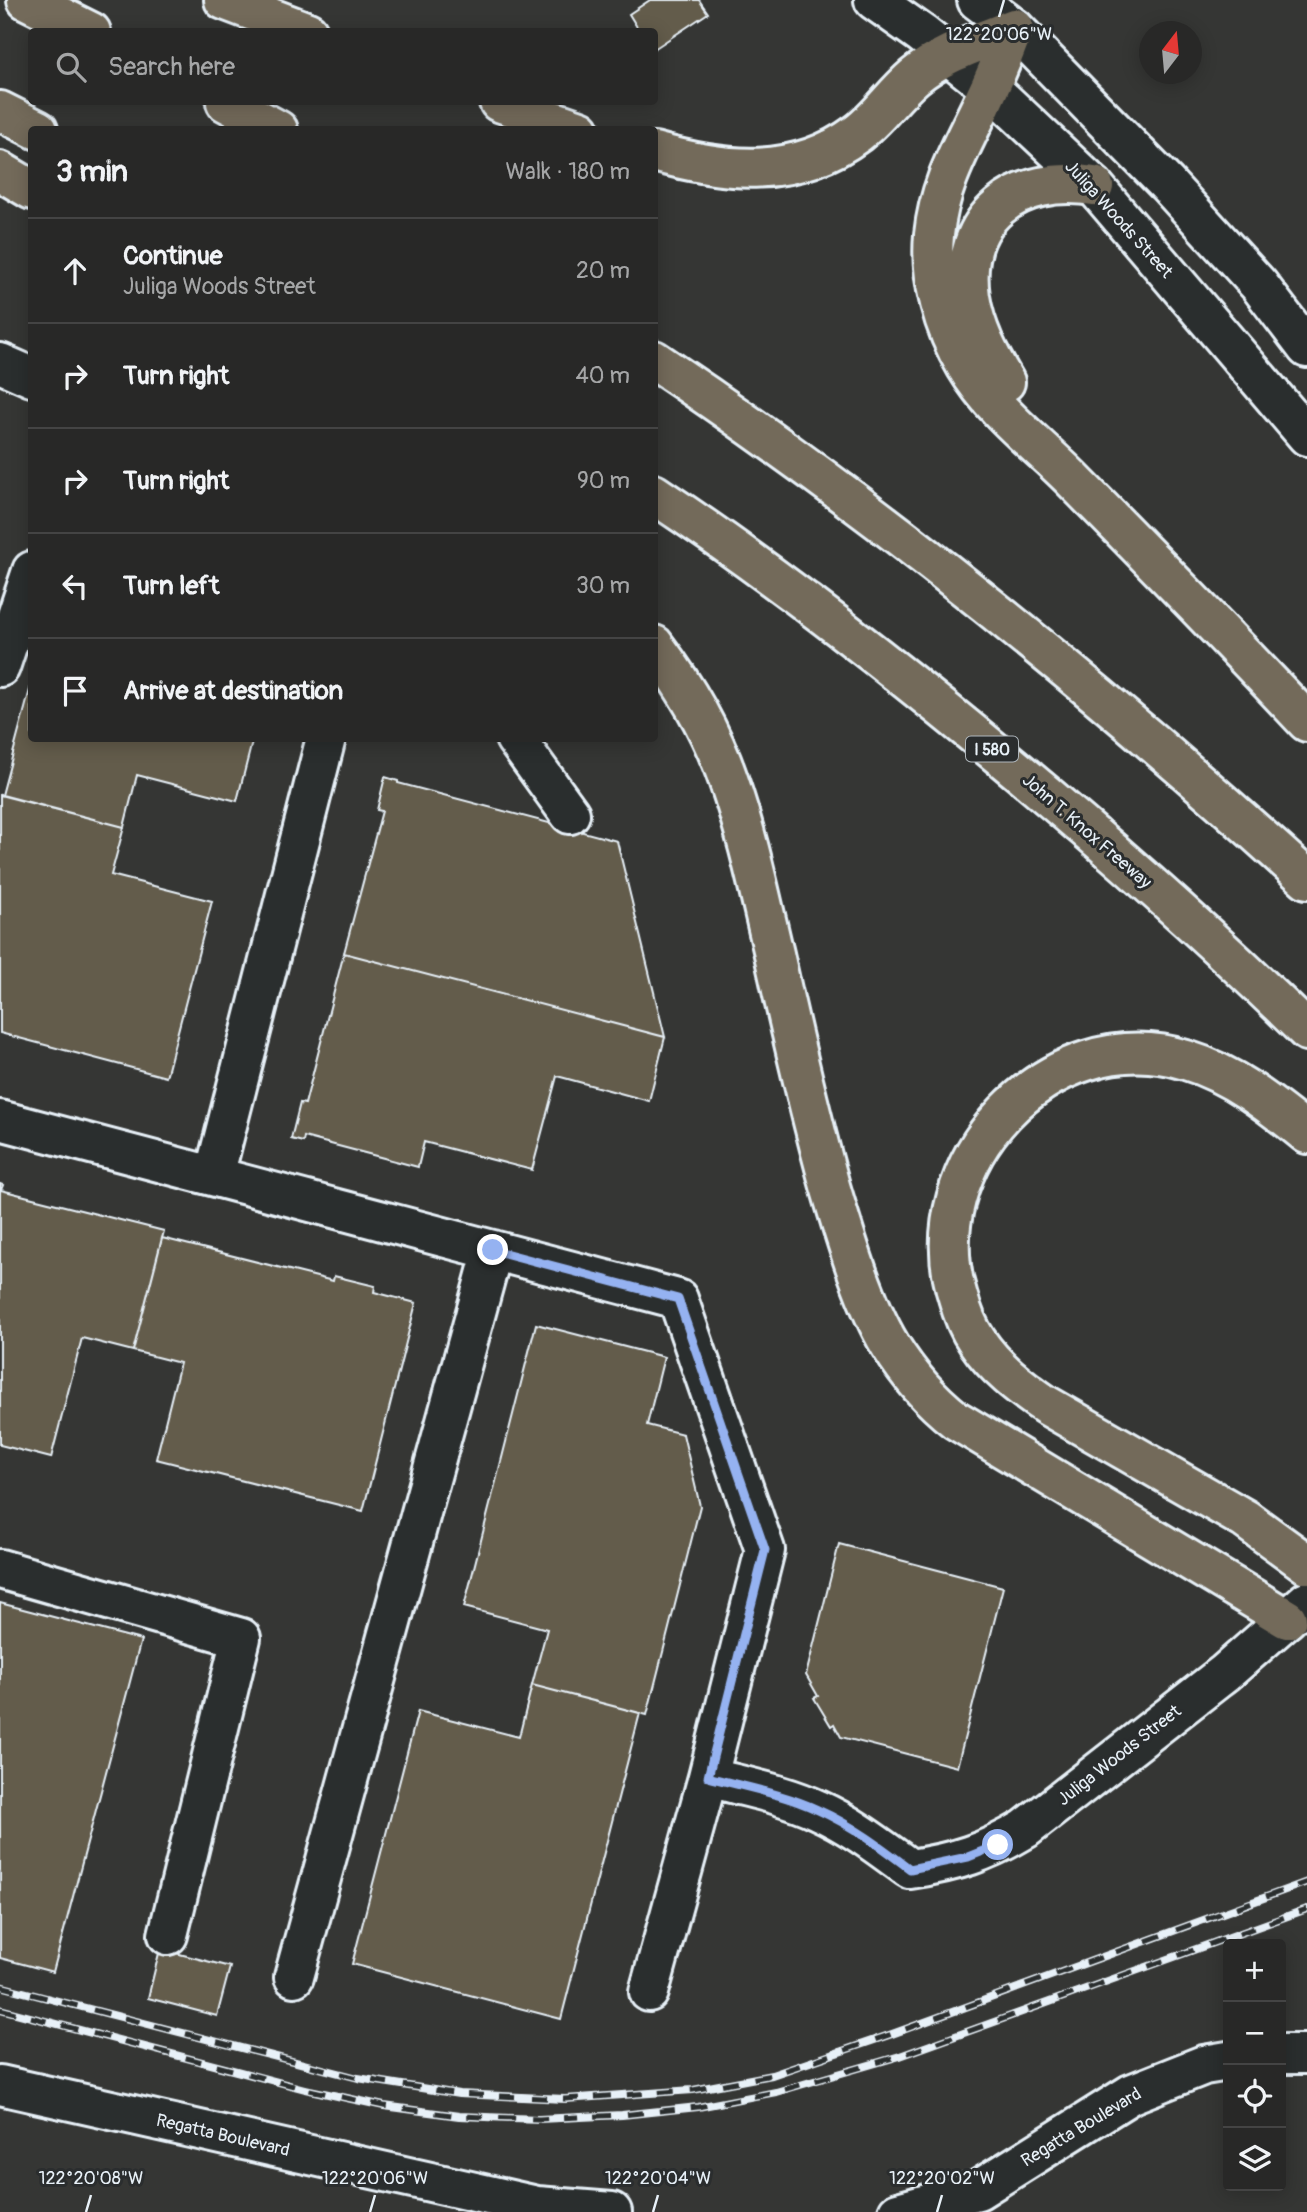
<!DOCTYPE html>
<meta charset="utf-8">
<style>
body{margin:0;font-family:Pangolin,sans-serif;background:#343433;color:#f1f3f6}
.controls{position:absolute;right:21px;bottom:21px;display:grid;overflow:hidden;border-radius:7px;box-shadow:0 4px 18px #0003}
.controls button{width:63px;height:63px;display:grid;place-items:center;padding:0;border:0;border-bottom:2px solid #444;background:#282827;color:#f1f3f6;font:35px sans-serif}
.compass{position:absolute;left:1139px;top:21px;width:63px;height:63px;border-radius:50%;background:#282827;box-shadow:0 4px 18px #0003;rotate:16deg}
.stop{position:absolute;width:21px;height:21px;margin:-16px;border:5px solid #95b2f1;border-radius:50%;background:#fff}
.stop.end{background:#95b2f1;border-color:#fff;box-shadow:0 2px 7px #0008}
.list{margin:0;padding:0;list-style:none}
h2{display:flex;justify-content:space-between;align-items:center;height:91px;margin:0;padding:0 28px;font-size:30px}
h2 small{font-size:23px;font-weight:400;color:#a5a6a7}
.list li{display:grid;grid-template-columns:46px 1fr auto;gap:21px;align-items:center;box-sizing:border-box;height:105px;padding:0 28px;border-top:2px solid #444}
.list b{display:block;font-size:26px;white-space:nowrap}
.list p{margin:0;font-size:23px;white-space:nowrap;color:#a5a6a7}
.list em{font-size:23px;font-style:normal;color:#a5a6a7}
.icon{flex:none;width:38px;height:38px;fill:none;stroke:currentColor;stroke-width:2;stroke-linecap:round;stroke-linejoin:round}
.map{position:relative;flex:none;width:1307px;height:2212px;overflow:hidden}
.search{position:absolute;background:#282827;box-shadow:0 4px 18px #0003;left:28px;top:28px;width:630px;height:77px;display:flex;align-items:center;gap:18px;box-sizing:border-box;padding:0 24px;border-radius:7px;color:#a5a6a7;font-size:26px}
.panel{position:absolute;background:#282827;box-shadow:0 4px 18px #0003;left:28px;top:126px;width:630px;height:616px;border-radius:7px}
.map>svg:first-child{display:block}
</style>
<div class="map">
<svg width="1307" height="2212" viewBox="0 0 1307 2212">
<rect width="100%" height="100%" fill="#353634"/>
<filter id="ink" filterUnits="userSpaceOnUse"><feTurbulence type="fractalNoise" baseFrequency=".0143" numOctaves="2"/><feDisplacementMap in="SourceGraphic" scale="14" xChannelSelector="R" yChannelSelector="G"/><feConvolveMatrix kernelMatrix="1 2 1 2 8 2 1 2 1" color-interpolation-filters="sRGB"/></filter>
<g filter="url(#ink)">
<!-- building -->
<path fill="#635b4b" stroke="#e8f1f8" stroke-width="2" d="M650,0H699L708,13L654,49V32H640L629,14Z
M32,682V738H253L237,801L137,775L124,827L2,795Z
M385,777L398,781V783L617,841L665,1037L344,953L382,811L377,810Z
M0,795L124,827L111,875L212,901L166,1077L0,1033Z
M344,953L665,1037L649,1101L557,1076L532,1170L424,1142L418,1167L304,1137L303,1142L291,1139L300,1103L305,1104Z
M0,1184L3,1185L1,1190L164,1231L133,1351L82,1338L51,1458L0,1445Z
M162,1238L333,1281L334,1276L375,1286L374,1292L416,1303L363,1511L156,1459L180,1363L133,1351Z
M536,1324L664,1357L647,1425L683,1434L700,1506L647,1715L532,1685L547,1629L464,1607Z
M839,1544L1003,1587L957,1767L841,1737L834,1724L831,1726L814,1698L818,1696L806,1675Z
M0,1603L141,1640L53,1972L0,1958Z
M532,1685L640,1713L561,2019L352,1964L418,1711L519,1737Z
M160,1949L230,1967L217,2016L148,1998Z"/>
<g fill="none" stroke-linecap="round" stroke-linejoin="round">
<defs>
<path id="minor" d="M874,0L922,34L990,88L1094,186L1307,436
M977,0L1014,28L1167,184L1259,285L1307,348
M0,363L32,377
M0,667L32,571
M515,738L570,814
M0,1120L678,1299L765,1550L708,1777C745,1787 784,1794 818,1810C852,1825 881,1848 910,1869C956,1862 985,1853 1025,1829L1225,1673L1307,1601
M214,1176L326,738
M0,1569L241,1638L168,1935
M294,1977L493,1250
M649,1992L708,1777
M1281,2054H1307
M0,2085L537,2206L612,2212
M898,2212L978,2190L1131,2094L1204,2065L1228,2061"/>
<path id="highway" d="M27,0L91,32
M224,0L308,32
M1014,28C1004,55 993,81 981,106C960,150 939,185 934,235C930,279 943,328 966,366C993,412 1039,445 1075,482C1153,561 1231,641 1307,722
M226,102L278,130
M499,102L580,130
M0,111L38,130
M654,152C725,172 795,180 858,133C879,117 894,94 914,77C942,53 980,42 1014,28
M0,171L32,190
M654,360C886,515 1101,691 1307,879
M1005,382C989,355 975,329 970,297C959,216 1018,174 1094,186
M654,494C779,577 897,670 1012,766C1114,851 1213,939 1307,1031
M654,645C685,686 711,730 728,779C748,836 760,895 774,954C791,1032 809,1109 830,1186C845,1236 863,1300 890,1345C908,1374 929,1399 956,1420L1287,1619
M1307,1134C1270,1104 1232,1074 1186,1060C1049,1018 915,1165 958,1297C962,1312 968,1328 977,1341C995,1368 1020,1387 1046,1405L1245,1519L1307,1564"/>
</defs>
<!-- minor casing -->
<use href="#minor" stroke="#e8f1f8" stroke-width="44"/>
<!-- highway casing -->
<use href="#highway" stroke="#e8f1f8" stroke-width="44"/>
<!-- minor -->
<use href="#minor" stroke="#2a2d2e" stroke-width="38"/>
<!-- highway -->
<use href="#highway" stroke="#736b5a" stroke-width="38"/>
<defs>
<path id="rail" d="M0,1986L358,2078L459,2094L565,2099L693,2090L772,2075L892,2034L1307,1882
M0,2009L305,2089L384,2106L459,2116L539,2119L622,2115L698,2107L776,2092L900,2056L1307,1909"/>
</defs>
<!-- rail casing -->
<use href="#rail" stroke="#e8f1f8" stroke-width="8"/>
<!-- rail -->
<use href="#rail" stroke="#2a2d2e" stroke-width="5" stroke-dasharray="16" stroke-linecap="butt"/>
</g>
</g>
<g fill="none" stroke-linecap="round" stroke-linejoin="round" filter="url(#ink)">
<!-- route -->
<path stroke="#95b2f1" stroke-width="9" d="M493,1250L678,1299L765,1550L708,1777C745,1787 784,1794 818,1810C852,1825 881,1847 910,1869L968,1857L998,1845"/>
</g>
<!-- ticks -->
<path fill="none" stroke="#e8f1f8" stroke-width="2.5" d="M999,17L1004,0M86,2212L91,2195M370,2212L375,2195M653,2212L658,2195M937,2212L942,2195"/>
<g text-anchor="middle" stroke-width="6" stroke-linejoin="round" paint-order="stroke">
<!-- shield labels -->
<rect fill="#2a2d2e" stroke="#afb6bb" stroke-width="2" x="966" y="736.5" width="52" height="25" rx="5"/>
<g font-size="16" font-weight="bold" fill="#e8f1f8">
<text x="992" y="755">I 580</text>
</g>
<!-- street labels -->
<g font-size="18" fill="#e8f1f8" stroke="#2a2d2e">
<text transform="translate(1119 219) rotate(48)" y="6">Juliga Woods Street</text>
<text transform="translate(1087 831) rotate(41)" y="6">John T. Knox Freeway</text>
<text transform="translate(1119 1755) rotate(-38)" y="6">Juliga Woods Street</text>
<text transform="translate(1081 2127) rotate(-31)" y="6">Regatta Boulevard</text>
<text transform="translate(223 2135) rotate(13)" y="6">Regatta Boulevard</text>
</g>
</g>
<g font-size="18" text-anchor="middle" fill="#e8f1f8" stroke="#2a2d2e" stroke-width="6" stroke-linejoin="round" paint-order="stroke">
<text x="999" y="40">122°20'06"W</text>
<text x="91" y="2184">122°20'08"W</text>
<text x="375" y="2184">122°20'06"W</text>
<text x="658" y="2184">122°20'04"W</text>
<text x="942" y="2184">122°20'02"W</text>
</g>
</svg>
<div class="controls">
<button>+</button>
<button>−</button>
<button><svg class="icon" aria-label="locate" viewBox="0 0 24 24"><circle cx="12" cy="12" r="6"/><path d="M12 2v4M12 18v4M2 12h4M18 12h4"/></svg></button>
<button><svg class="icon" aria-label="layers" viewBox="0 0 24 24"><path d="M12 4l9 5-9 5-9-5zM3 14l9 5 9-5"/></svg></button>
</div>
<svg class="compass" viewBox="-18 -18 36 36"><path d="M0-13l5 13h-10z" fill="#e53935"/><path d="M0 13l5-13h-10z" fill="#a5a6a7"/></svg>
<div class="stop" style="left:998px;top:1845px"></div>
<div class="stop end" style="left:493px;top:1250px"></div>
<div class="search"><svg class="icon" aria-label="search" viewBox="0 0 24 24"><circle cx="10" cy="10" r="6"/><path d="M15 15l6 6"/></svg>Search here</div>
<section class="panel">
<h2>3 min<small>Walk · 180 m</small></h2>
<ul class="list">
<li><svg class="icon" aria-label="ahead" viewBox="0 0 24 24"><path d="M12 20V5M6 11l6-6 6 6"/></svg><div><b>Continue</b><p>Juliga Woods Street</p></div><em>20 m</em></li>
<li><svg class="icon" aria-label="right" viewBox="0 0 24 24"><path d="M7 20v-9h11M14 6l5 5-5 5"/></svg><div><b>Turn right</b></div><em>40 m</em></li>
<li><svg class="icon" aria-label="right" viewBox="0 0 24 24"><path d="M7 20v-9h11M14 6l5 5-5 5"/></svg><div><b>Turn right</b></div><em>90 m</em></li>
<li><svg class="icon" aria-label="left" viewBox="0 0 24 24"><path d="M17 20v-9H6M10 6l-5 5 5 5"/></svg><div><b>Turn left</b></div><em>30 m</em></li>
<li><svg class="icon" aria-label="arrive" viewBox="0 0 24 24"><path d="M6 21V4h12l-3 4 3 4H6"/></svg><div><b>Arrive at destination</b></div></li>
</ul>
</section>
</div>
